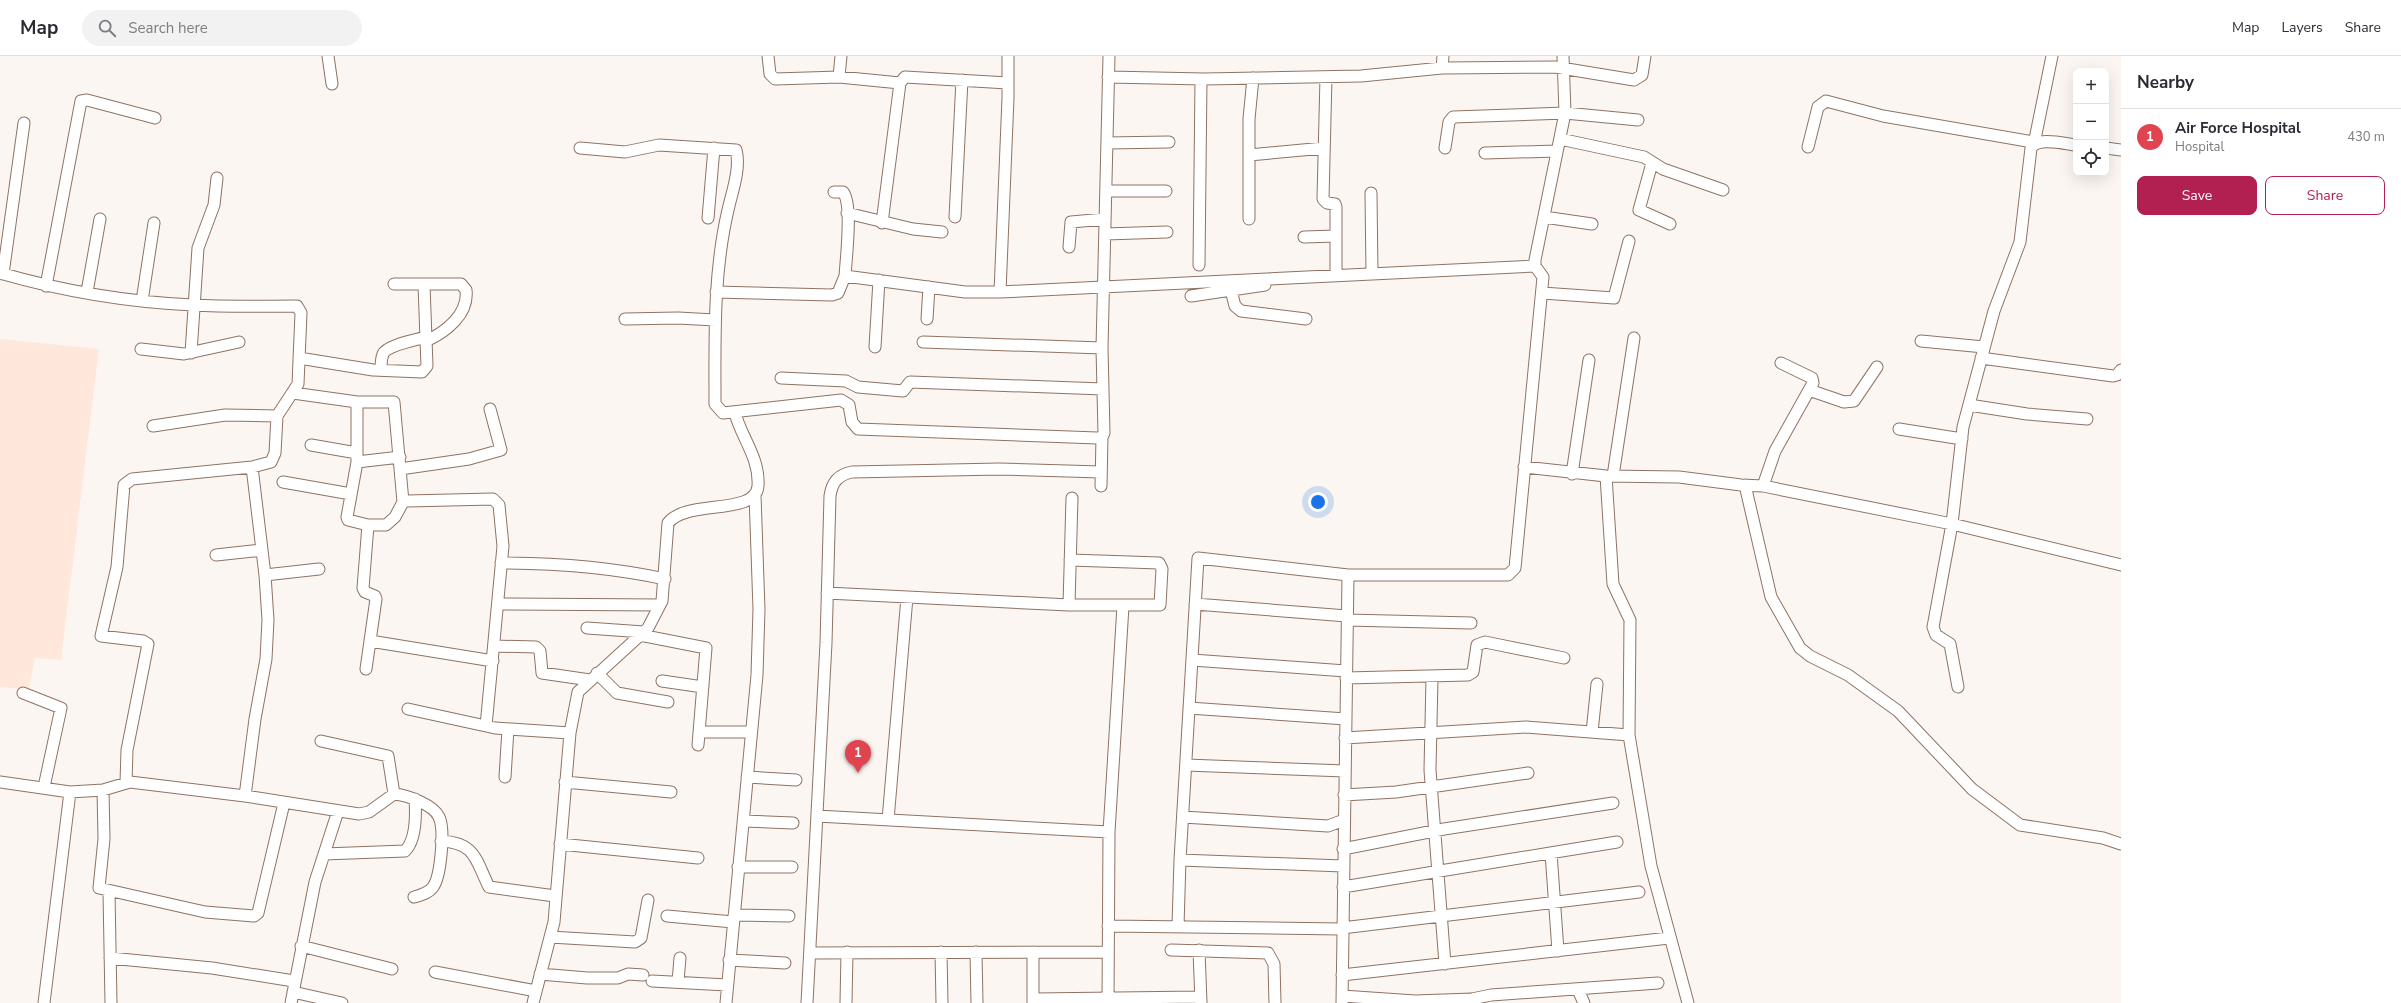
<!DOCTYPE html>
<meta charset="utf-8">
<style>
body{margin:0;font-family:"Nunito Sans",sans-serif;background:#f2f2f3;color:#2b2b33}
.controls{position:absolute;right:12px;top:12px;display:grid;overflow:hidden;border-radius:8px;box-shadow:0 4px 16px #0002}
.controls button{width:36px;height:36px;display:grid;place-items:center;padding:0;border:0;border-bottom:1px solid #e1e1e2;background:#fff;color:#2b2b33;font:20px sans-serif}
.you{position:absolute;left:1318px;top:446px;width:14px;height:14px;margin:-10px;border:3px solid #fff;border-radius:50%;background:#1a73e8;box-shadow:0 0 0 6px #1a73e833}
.badge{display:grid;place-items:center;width:26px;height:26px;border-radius:50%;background:#b12050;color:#fff;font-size:13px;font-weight:700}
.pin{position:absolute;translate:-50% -33px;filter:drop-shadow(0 1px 2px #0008)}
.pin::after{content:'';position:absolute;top:21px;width:14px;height:12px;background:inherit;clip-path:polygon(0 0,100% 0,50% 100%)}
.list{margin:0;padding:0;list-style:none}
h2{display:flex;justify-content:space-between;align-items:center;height:52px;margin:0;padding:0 16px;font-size:17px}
h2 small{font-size:13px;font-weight:400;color:#7c7c81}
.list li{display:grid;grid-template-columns:26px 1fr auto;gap:12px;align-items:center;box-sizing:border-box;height:56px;padding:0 16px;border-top:1px solid #e1e1e2}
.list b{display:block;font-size:15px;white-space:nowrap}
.list p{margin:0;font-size:13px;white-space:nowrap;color:#7c7c81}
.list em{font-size:13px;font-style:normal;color:#7c7c81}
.actions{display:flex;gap:8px;padding:12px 16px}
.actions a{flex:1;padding:9px 0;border:1px solid #b12050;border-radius:8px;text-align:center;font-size:14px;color:#b12050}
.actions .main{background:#b12050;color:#fff}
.icon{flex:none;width:22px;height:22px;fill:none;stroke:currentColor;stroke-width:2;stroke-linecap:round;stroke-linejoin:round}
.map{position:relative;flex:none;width:2121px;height:947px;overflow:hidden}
header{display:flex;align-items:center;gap:24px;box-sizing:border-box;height:56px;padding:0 20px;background:#fff;border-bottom:1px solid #e1e1e2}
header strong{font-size:19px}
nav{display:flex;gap:22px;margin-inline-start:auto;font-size:14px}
.search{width:280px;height:36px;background:#f2f2f3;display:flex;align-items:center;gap:10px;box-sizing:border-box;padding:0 14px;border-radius:22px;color:#7c7c81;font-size:15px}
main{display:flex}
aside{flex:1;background:#fff}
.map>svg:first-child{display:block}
</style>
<header>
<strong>Map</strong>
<div class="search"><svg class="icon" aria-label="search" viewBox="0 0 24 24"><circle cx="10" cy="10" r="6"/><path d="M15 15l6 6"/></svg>Search here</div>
<nav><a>Map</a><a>Layers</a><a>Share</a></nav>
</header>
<main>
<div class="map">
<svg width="2121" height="947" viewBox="0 0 2121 947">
<rect width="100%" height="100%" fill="#fcf6f2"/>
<!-- built -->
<path fill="#ffe8db" d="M0,283L99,293L61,604L35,602L29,633L0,631Z"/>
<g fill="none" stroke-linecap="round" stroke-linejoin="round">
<defs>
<path id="minor" d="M328,0L332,28
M768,0L770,18L775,23L839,21L900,27
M1442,12L1443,0
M839,21L841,0
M1108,21L1204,23L1361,20L1442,12L1555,11L1634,24L1642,19L1645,0
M1326,21L1323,143L1327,147L1335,148L1336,151V219
M1560,83L1644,101L1663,113L1723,134
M1107,87L1169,86
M2034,88L2052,0
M1808,91L1818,51L1826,45L1883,60L2033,86
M580,92L625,96L659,89L736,94C741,112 732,136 728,154C713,218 715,283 715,348L723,357L841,344L849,349L852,366L858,373L1097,382L1102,381L1104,377L1102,292L1109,0
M1445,92L1449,66L1453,61L1565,57L1638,64
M2106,92L2121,94
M1485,97L1557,95
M1249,99L1324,92
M1652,107L1639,154L1670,168
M1106,135H1166
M834,136H843C853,148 846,203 845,220
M1371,137L1372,217
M847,157L913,173L942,176
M955,161L962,24
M1544,161L1592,168
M708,162L714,92
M1249,163V63L1253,22
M882,167L900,27L905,21L1008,27
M1105,178L1167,176
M1304,181L1336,180
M1069,191L1071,166L1105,163
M1199,209L1201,23
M0,217C62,235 128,246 193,249C227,251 262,250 297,250L301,257L298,328L277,360L275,397L271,406L252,411L132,423L124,429L117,511L101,580L143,585L148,588L127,694L126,727
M3,218L24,67
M394,228H461L466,234C469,258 446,276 426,285
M46,230L81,45L87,44L155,62
M1231,234L1235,250L1241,255L1306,263
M87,236L100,163
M716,236L832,239L838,237L845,220L965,236H1000L1535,210
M1000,236L1008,42V0
M1542,237L1614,242L1629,185
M1191,240L1265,229
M142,245L154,167
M625,263L678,262L715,264
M927,263L929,231
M1921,285L1984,291
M923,286L1102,292
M875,291L879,224
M141,293L184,298L239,286
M191,297L198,192L214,149L217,122
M299,302L373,314L422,316L427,310L424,229
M1981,302L2113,320L2117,319L2121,314
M381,314C381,309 381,303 383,298C387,289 416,284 426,281
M781,322L846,325L858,331L903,335L910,326L1103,333
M1809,334L1844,346L1854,345L1877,311
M293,337L357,346H394L403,446
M357,346V406L347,461L348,464L368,469H386L395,461L403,446L407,445L493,443L499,449L503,490L486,670
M1969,349L2027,358L2087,363
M153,370L225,359L277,360
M1899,373L1962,383
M311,389L357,397
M357,406L400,401
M1524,411L1606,420L1679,421L1741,429L1763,430L1952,468L2121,509
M400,413L469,403L501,394L490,353
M1572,418L1589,304
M1606,420L1613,528L1630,564L1629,679L1651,810L1688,947
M1613,420L1634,282
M283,426L351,438
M1745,429L1771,541L1800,592L1810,600L1848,619L1898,655L1972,733L2020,769L2103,782L2121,788
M1101,430L1102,381
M1763,430L1775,395L1813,327L1812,322L1781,307
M216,499L262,494
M501,507C558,507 609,511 665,523
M265,519L319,513
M827,537L1069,549H1160L1162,513L1159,507L1070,504
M498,548L660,549
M1195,548L1347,560
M1069,549L1072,442
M1347,564L1471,567
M587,572L644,576
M640,579L706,592L698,689
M370,585L493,605
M494,590L536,591L540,595L542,617L590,624
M1192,604L1346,615
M366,613L376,543L375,540L365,536L363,532L368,469
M597,617L617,637L668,646
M1346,622L1468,619L1473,616L1477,589L1485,586L1564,602
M1432,622L1430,714L1445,908
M662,625L703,631
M1958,631L1950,588L1936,579L1933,571L1952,468L1963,371L1994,255L2020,186L2031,92C2038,80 2065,88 2076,89
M23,637L61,652L44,731
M1189,652L1346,663
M408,653L495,672L570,677
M699,676H751
M1592,676L1597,628
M1345,682L1526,671L1629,679
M321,685L388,700L394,738
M1186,709L1345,715
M505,721L508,673
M747,721L796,724
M0,726L70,736L103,734L130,726L245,740L359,758L369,756L394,738C407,739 434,749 439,761C445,773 441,820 433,831C429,837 421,839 414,841
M565,726L671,736
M103,734L104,783L99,832L205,856L254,860L258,857L284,747
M1344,739L1396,736L1528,717
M245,740L255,663L266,603L268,564L265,519L252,411
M817,760L1109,776
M1183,761L1328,770L1344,764
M888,764L907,541
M743,765L793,767
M441,785C476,787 475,803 489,831L555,840
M560,788L698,802
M1343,793L1444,773L1613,747
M1551,797L1558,895
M324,798L405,795C416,784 416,758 415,743
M1180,804L1343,810
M738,811H792
M1343,831L1617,786
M109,836L111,947
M734,859L789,860
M667,860L733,866
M1108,870L1342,873
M1178,870L1180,804L1198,502L1348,519H1508L1515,512L1543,221L1535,210V204L1565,57L1563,0
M1342,872L1639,836
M550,881L635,886L641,882L648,844
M301,890L392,913
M1171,894L1268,897L1274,908L1275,947
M1199,894L1201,947
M941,896L942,947
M976,896L977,947
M810,897L1108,896
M110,902L212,912L294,925
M729,904L785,907
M435,916L536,935
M540,918L587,922H618L628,918L643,919
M1342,919L1669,882
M652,925L727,929
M678,925L680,902
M1578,934L1584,947
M293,936L342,947
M1342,940L1415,945L1472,943L1491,939L1658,927
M1033,943L1200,941
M44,947L70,736
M291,947L315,826L338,755
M533,947L554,866L570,677L578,636L648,572L662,545L668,467C686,443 756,460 758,430C760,402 741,381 735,357
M726,947L757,619L759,553L755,439
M807,947L826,587L830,440C832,426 838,419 852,416L999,413L1101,416
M846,947L847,896
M1033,947V896
M1108,947L1109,776L1123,550
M1342,947L1348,519"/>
</defs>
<!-- minor casing -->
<use href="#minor" stroke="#8e7363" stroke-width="13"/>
<!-- minor -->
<use href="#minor" stroke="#fff" stroke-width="11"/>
</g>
</svg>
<div class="controls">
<button>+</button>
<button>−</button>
<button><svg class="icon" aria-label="locate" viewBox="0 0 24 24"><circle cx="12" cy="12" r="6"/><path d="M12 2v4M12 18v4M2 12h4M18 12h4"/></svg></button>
</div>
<div class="you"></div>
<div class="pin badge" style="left:858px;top:717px;background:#e0444e">1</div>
</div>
<aside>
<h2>Nearby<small></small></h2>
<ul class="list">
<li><span class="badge" style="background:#e0444e">1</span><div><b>Air Force Hospital</b><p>Hospital</p></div><em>430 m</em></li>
</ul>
<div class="actions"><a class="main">Save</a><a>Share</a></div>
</aside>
</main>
